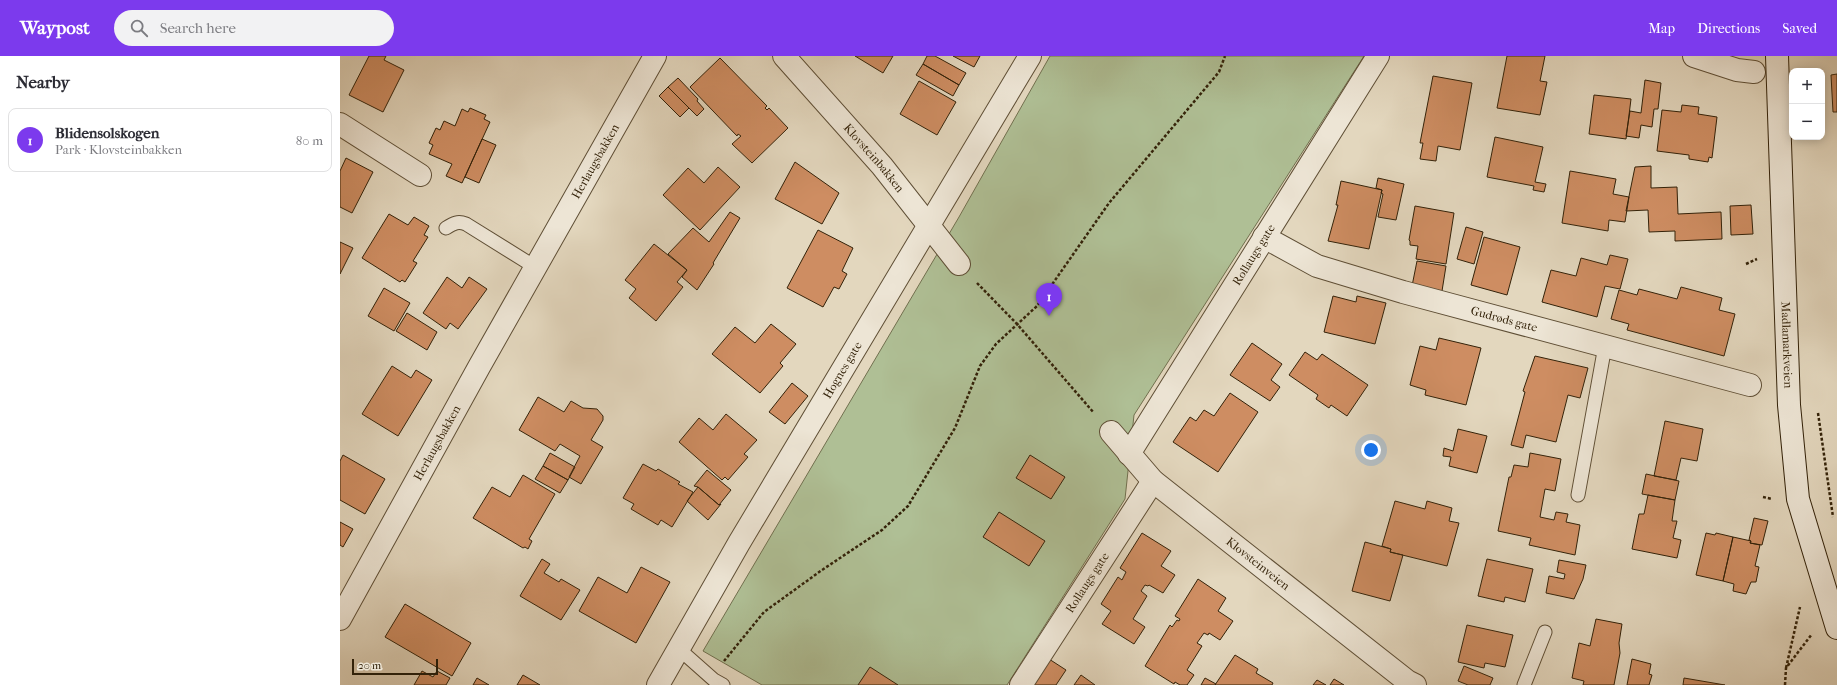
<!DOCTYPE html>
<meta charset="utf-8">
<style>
body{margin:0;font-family:"IM FELL French Canon",serif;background:#f2f2f3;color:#2b2b33}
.controls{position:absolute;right:12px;top:12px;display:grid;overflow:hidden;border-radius:8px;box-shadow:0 2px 10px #0003}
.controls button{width:36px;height:36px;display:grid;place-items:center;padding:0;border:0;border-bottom:1px solid #e1e1e2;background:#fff;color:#2b2b33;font:20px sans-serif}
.scale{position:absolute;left:12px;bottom:10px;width:86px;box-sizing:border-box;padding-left:4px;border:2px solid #332209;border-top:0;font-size:11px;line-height:14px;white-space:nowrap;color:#332209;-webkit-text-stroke:3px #ede5d5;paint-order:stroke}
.you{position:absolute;left:1031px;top:394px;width:14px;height:14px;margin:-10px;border:3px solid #fff;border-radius:50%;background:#1a73e8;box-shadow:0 0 0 6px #1a73e833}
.badge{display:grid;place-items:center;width:26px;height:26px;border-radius:50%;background:#7c3aed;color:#fff;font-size:13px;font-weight:700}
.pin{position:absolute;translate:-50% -33px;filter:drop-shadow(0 1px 2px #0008)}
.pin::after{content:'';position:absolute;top:21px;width:14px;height:12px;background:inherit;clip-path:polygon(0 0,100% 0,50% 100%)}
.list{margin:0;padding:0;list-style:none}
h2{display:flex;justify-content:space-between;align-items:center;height:52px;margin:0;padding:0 16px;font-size:17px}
h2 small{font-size:13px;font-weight:400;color:#7c7c81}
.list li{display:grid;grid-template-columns:26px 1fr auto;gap:12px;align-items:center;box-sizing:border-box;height:64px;margin:0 8px 8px;padding:0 8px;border:1px solid #e1e1e2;border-radius:8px}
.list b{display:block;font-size:15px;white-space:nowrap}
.list p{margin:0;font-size:13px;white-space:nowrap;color:#7c7c81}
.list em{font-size:13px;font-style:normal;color:#7c7c81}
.icon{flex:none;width:22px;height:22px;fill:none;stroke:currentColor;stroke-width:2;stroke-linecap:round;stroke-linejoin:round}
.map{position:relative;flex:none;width:1497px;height:629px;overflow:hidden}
header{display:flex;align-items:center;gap:24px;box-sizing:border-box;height:56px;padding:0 20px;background:#7c3aed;color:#fff}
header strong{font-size:19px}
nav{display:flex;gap:22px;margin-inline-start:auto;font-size:14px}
.search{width:280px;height:36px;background:#f2f2f3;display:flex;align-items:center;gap:10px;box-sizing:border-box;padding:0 14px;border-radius:22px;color:#7c7c81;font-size:15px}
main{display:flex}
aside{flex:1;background:#fff}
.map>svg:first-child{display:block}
</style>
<header>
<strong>Waypost</strong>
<div class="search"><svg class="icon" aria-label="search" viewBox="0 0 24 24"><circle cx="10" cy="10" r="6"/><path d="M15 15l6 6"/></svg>Search here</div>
<nav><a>Map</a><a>Directions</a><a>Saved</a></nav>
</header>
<main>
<aside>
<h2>Nearby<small></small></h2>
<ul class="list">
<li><span class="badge">1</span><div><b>Blidensolskogen</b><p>Park · Klovsteinbakken</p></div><em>80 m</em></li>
</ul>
</aside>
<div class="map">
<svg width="1497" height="629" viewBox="0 0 1497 629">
<rect width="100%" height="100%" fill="#e3d7be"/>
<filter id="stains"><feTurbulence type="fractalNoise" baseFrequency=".005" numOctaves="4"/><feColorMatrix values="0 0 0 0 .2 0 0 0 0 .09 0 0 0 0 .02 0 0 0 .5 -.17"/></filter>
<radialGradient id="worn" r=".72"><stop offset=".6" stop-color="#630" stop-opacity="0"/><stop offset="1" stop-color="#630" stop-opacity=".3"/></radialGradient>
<!-- green -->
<path fill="#afbf95" stroke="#71704f" d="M710,0H1024L794,359L785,443L667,629H422L363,595L619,161Z"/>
<!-- building -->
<path fill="#ce8d62" stroke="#332209" d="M29,0H46L44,4L64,14L43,56L9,39Z
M515,0H553L543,17Z
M587,0H595L626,17L619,29L583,8Z
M613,0H640L634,11Z
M1167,0H1205L1200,25L1207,26L1200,59L1157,52Z
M380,2L427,50L425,52L427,54L429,52L448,72L412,107L392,88L401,80L398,78L397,80L350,31Z
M583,8L619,29L613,40L576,19Z
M1497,18V56H1493L1491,19Z
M1093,20L1132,27L1120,94L1098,90L1096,105L1080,103L1083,87H1080Z
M338,22L358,43L357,45L364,53L357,60L328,31Z
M1305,24L1321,27L1318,53H1314L1312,71L1301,69L1299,82L1286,80L1290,55L1301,57Z
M579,25L616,46L597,79L560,58Z
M328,31L349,52L340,61L319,40Z
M1254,39L1291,43L1286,83L1249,78Z
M1342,49L1359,51L1358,58L1377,61L1372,102L1369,101L1368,106L1349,103V99L1317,95L1322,54L1341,56Z
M130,52L146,59L144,63L150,66L122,127L106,120L112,108L89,98L93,89L89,87L96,72L100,74L104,65L115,70L122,53L128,56Z
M1155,81L1203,91L1195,126L1206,128L1204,136L1193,134L1194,130L1147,121Z
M142,83L156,89L139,127L125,121Z
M6,102L33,116L12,157L0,151V115Z
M455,106L499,137L482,168L435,143Z
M1311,110V132L1337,131L1338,158L1381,156L1382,183L1335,185V175L1309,176L1308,154L1286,155L1295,111Z
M378,111L400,131L360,174L323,139L348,112L364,127Z
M1230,115L1276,123L1273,138L1289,141L1285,166L1269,164L1268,175L1222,167Z
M1038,122L1064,128L1056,164L1038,161L1043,138L1041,137L1042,134L1036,132Z
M1001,125L1042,134L1029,193L988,185L998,149H996Z
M1411,149L1413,178L1391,179L1390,150Z
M1075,150L1114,157L1106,208L1076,203L1078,190L1070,189V185L1069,184Z
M390,156L400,162L373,207L374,208L357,234L342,221L347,214L328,198L353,172L369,186Z
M49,158L68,169L74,161L89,170L84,179L88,181L73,205L77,207L65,226L62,224L60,226L22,202Z
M1126,171L1143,176L1134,208L1117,203Z
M478,174L513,192L502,215L507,218L499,233L494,231L483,251L447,232Z
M1144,181L1180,191L1167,239L1131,229Z
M0,186L13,192L0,218Z
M314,188L347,214L337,226L343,231L316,265L289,242L296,233L285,224Z
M1270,199L1288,203L1280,233L1265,230L1257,261L1202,246L1211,214L1236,220L1241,202L1267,209Z
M1077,205L1106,210L1102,235L1072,230Z
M107,221L122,232L129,221L147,233L118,273L110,267L106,273L83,257Z
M1341,231L1382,242L1379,254L1395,258L1384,300L1287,274L1289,268L1271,263L1279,234L1297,239L1299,233L1337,243Z
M44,232L70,247L54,275L28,260Z
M993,240L1016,246L1017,240L1046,247L1035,288L984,276Z
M67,257L97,276L87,294L56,275Z
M431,268L456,288L440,307L443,310L420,337L372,298L395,271L415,287Z
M1099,282L1141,292L1126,349L1085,339L1086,334L1070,329L1080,290L1096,294Z
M912,287L942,308L931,324L940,331L930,345L890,319Z
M965,296L977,304L982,298L1028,329L1007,360L991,349L989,352L976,343L978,339L949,319Z
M1195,300L1248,312L1240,342L1228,339L1216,386L1186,379L1183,392L1171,389L1185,336L1183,335Z
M52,310L71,322L76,314L92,324L58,380L22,358Z
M452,327L468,340L445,368L429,356Z
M890,337L918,356L878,416L833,386L850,361L856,365L864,354L874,360Z
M198,341L224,356L231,345L243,352L257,353L263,360V364L251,384L263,391L241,428L229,421L240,400L220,388L215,395L179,374Z
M386,358L417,384L404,398L408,401L388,424L385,421L382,424L339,386L359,362L373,374Z
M1325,365L1363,373L1357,405L1341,402L1336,424L1314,420Z
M1118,373L1147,380L1137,417L1109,410L1111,401L1103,400L1104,392L1113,395Z
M210,397L235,411L228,424L203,410Z
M1190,397L1221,403L1215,435L1205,433L1200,461L1214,464L1216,456L1228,458L1226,466L1240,469L1235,499L1189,489L1191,482L1158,475L1169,421H1171L1174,409L1188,411Z
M3,399L45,423L25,458L0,444V405Z
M690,399L725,421L711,443L676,422Z
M303,408L316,415L318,413L340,426L338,428L353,436L332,471L321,464L318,469L291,453L294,448L283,442Z
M203,410L228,424L220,437L195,423Z
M367,414L391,434L379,449L358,431L354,430Z
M1306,418L1339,425L1335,444L1302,438Z
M183,419L215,438L189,483L192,485L188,493L185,491L183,492L133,462L152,431L170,441Z
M358,431L379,449L381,448L368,464L347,445Z
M1308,439L1335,444L1332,465H1337L1333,482L1341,484L1337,502L1292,493L1299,458H1304Z
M1055,445L1085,453L1087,445L1112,452L1109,465L1119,467L1107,510L1050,496L1051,493L1042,490Z
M659,456L705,485L689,510L643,481Z
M1414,462L1428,465L1422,489L1410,487L1411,485L1409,484Z
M0,466L13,473L3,491L0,489Z
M802,477L831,495L821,510L835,519L823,537L809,529L808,530L805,529L801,535L807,540L793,563L805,571L794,588L762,568L771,555L761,548L778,521L782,524L786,516L780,512Z
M1366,477L1375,479L1376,477L1393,481L1383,525L1356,519Z
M1393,481L1411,485L1410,487L1420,489L1415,510L1419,511L1416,526H1411L1406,538L1393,535L1394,528L1383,525Z
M1025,486L1051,493L1050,496L1063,499L1050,545L1012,535Z
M202,503L210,508L204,517L219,526L221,523L240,534L221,564L180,540Z
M1147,503L1193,513L1185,546L1165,541L1164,546L1138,540Z
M1219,504L1246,509L1243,523L1234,543L1206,537L1209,520L1224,523L1225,518L1217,516Z
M301,511L330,526L296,587L239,555L258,521L287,537Z
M858,523L886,542L878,555L893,565L880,584L869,577L868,579L864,577L857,587L862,590L847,614L854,619L847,629H840L835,626L834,628L805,610L830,569L832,571L837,564L839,565L840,563L835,560Z
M65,548L131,587L112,620L45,581Z
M1256,563L1282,568L1279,587L1280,597L1274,629H1243L1244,625L1232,622L1239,587L1250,590Z
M1127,569L1173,579L1165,611L1145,607L1144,612L1118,606Z
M895,599L918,613L916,617L933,627L932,629H875Z
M709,603L726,614L716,629H693Z
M1292,603L1311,608L1309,618L1312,619L1309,629H1287Z
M1124,610L1153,622L1150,629H1128L1118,625Z
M530,611L558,629H518Z
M82,615L93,621L97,615L110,622L106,629H74Z
M183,619L200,629H177Z
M741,619L755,629H734Z
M137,622L149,629H133Z
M865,622L876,628L875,629H861Z
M1344,622L1385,629H1343Z
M994,623L1004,629H990Z
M977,624L986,629H973Z"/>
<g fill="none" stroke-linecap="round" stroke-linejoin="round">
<defs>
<path id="service" d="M106,172C114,167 118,165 126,168L195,211
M1238,439L1265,290
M339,593L374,624L383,629
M1184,629L1205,576"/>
<g id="minor">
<path id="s1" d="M444,0L542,110L619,208"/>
<path d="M1354,0L1397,14L1414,16"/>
<path d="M0,68L80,119"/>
<path id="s2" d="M924,181L977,210L1063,236L1410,329"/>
<path id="s3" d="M771,376L813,425L1067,625L1075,629"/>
<path id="s4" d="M789,398L1038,0"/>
<path id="s5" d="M0,563L139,311L315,0"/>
<path id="s6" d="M318,629L399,487L690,0"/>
<path id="s7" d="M681,629L813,425"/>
</g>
<g id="secondary">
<path id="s8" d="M1437,0L1449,349L1458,443L1497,572"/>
</g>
</defs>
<!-- service casing -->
<use href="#service" stroke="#5f4f36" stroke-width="15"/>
<!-- minor casing -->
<use href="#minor" stroke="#5f4f36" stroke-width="24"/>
<!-- secondary casing -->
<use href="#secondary" stroke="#332209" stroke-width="24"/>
<!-- path -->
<path stroke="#332209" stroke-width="2.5" stroke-dasharray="3 2" stroke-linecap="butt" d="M1406,208L1417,203
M637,227L677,268L754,357
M1478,357L1493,461
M1423,441L1432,443
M384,605L424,556L482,514L542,474L568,450L615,372L640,310L656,288L697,250L769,147L879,16L885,0
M1446,612L1460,551
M1445,629L1446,612L1472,578"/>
<!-- service -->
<use href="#service" stroke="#ede5d5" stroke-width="13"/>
<!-- minor -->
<use href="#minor" stroke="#ede5d5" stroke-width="22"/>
<!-- secondary -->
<use href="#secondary" stroke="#ede5d5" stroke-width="22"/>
</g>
<g text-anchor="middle" stroke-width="3" stroke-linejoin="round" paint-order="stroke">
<!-- street labels -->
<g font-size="12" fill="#332209" stroke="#ede5d5">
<text dy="4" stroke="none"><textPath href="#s1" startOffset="136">Klovsteinbakken</textPath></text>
<text dy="4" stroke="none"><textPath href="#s5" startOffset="524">Herlaugsbakken</textPath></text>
<text dy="4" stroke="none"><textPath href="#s4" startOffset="235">Rollaugs gate</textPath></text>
<text dy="4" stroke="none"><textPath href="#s2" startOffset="255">Gudrøds gate</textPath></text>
<text dy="4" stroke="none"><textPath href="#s8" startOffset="289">Madlamarkveien</textPath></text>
<text dy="4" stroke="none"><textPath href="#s6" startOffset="365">Hognes gate</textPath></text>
<text dy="4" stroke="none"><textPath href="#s5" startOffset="201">Herlaugsbakken</textPath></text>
<text dy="4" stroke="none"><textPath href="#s3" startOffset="198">Klovsteinveien</textPath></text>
<text dy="4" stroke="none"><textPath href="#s7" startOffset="122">Rollaugs gate</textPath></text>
</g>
</g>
<rect width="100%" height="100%" filter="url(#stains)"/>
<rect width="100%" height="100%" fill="url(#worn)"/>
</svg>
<div class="controls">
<button>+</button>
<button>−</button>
</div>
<div class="scale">20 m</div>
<div class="you"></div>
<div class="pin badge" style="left:709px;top:260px">1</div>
</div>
</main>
